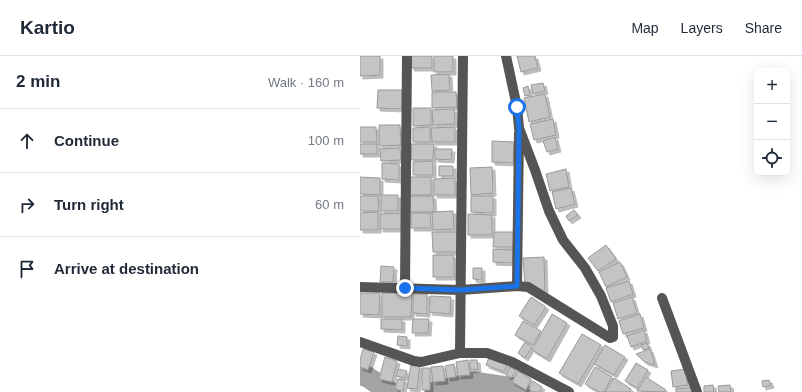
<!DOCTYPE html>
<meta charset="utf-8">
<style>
body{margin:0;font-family:Helvetica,sans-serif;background:#f2f2f3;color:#1f2937}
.controls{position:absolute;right:12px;top:12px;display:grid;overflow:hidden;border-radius:8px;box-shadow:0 4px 16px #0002}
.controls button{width:36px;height:36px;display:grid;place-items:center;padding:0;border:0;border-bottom:1px solid #e0e1e3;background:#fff;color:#1f2937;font:20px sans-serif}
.stop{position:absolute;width:12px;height:12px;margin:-9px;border:3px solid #1a73e8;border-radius:50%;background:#fff}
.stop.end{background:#1a73e8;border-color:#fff;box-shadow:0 1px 4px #0008}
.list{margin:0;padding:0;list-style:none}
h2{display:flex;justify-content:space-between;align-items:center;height:52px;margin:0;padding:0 16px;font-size:17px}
h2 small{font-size:13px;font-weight:400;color:#747a83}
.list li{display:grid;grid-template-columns:26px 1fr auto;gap:12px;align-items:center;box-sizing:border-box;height:64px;padding:0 16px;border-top:1px solid #e0e1e3}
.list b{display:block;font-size:15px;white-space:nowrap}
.list em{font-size:13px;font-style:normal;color:#747a83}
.icon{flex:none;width:22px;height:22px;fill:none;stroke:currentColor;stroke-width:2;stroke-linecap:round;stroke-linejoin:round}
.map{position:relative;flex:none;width:442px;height:336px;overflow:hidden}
header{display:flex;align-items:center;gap:24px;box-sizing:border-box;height:56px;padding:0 20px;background:#fff;border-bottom:1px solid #e0e1e3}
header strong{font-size:19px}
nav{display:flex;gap:22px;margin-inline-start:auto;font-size:14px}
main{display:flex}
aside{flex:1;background:#fff}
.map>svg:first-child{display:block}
</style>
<header>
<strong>Kartio</strong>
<nav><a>Map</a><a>Layers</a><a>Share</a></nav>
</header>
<main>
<aside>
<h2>2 min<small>Walk · 160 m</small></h2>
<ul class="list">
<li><svg class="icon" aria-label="ahead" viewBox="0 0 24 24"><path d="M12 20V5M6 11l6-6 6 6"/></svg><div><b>Continue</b></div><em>100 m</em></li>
<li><svg class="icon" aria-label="right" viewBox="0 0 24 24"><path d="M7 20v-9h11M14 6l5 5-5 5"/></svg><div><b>Turn right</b></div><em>60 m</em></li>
<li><svg class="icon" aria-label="arrive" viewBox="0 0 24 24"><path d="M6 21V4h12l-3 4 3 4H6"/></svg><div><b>Arrive at destination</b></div></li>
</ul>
</aside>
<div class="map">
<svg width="442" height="336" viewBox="0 0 442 336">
<defs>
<filter id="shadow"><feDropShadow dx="3" dy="3" stdDeviation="0" flood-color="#0004"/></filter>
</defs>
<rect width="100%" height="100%" fill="#fff"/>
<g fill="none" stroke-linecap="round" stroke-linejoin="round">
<!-- river -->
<path stroke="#a3a3a3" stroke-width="21" d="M0,319L6,320L30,336
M75,336L113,326L155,332L161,336"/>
</g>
<!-- building -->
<path fill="#c4c4c4" stroke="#999" filter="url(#shadow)" d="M0,0H20V19L0,20Z
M51,0H72V12H51Z
M74,0H93V16H74Z
M157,0H175L178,12L161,16Z
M89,18L90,34L72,35L71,19Z
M183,27L185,35L173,38L171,29Z
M168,30L170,39L165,40L163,32Z
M18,34H42V53L17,52Z
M72,36H96L97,51L72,52Z
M185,38L190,61L169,66L164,42Z
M53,52H71V69L53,70Z
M94,53L95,68L73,69L72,54Z
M193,63L196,79L174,84L170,68Z
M19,69H40L41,89L19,90Z
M0,71H16L17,86H0Z
M70,71V86H53V72Z
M95,71V86H72L71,72Z
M195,81L198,93L187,96L183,85Z
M132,85L154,86L153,107L132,106Z
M0,88H17V98H0Z
M51,88H74L73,104H51Z
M40,92L41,104L21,105L20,93Z
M75,93H92L91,104L75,103Z
M73,105V119H53V106Z
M22,107L39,108V124L22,123Z
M79,110H93V120H79Z
M132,111L133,137L111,139L110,112Z
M206,113L209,131L190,135L186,118Z
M0,121L20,122V139L0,138Z
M50,121H71V139H50Z
M95,122V139H74V123Z
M211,132L215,148L196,153L192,136Z
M21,139H38V155H21Z
M0,140H18L19,155H0Z
M49,140H73L74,156H49Z
M111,140H133V157L111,156Z
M214,154L218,159L209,165L206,160Z
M93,155L94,173L73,174L72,156Z
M18,156V174H0V157Z
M42,157L43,173H20V158Z
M51,157H70L71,172H51Z
M108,158L132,159V179H108Z
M72,176H99V196H73Z
M134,176H154L153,191H133Z
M246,189L256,203L238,215L228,202Z
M133,193L153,194V207L133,206Z
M73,199H94V221H73Z
M184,201L185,238L165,228L163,202Z
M260,206L267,221L246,231L239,216Z
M21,210L34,211L33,226H20Z
M113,212H122V224L113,223Z
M269,225L273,238L251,246L246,232Z
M0,237H20L19,259L0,258Z
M22,237H52L51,261H22Z
M53,238H67V258L53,257Z
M70,240L91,241L90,258L69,256Z
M171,241L186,251L174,269L159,260Z
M272,241L277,257L258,263L253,247Z
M192,258L207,267L187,303L172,294Z
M280,258L284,272L263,278L259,265Z
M21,263H42V274L21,273Z
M53,263H69L68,277H52Z
M163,265L181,275L173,289L155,279Z
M284,274L287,285L271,291L267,280Z
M222,278L241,289L218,328L199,317Z
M38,280L47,281V290L37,289Z
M165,286L172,291L165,302L158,297Z
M287,287L289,292L283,294L281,289Z
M245,289L265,301L254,319L234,308Z
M3,293L14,296L8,314L0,311V304Z
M290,293L295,309L285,306L276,298Z
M25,301L37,305L32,326L19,323Z
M129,302L147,308L144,316L126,309Z
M108,304L110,319L98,320L96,306Z
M110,304H117L118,313L110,314Z
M276,307L288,314L277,332L265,325Z
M94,308L96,321L87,322L85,310Z
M51,309L60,310L57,333L47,332Z
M83,310L85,325L73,326L71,311Z
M150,311L156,314L151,322L146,319Z
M235,311L252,321L244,336H239L225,328Z
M62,312H70V334H62Z
M38,313L47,315L45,322L36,320Z
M325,313L328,329L313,331L311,315Z
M158,315L171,323L166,334L152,326Z
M286,321L306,334L305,336L277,335Z
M254,322L271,333L269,336H245Z
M38,323L45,324L43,335L35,333Z
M409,324L411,329L403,331L402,325Z
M173,325L182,331L179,336H173L169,333Z
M353,329L354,336H344V330Z
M370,329L371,336H359L358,330Z
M333,332V336H316V333Z"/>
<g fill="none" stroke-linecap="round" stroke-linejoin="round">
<!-- minor -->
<path stroke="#555" stroke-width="10" d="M146,0L157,51L159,72L175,114L189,155L203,184L225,212L241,240L253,270V281L250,282L168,231L157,230
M0,231L100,234L157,230L159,77
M45,232L47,0
M302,242L337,336
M0,286L54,305L61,306L100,297H127L152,306L209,336
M100,297L103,0"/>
</g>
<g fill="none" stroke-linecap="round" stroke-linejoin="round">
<!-- route -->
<path stroke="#1a73e8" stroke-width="5" d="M45,232L100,234L157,230L159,72L157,51"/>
</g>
</svg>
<div class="controls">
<button>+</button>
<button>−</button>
<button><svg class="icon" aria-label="locate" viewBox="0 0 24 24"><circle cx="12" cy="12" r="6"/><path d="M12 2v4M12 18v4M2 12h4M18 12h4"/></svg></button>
</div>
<div class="stop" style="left:157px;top:51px"></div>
<div class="stop end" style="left:45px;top:232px"></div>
</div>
</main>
